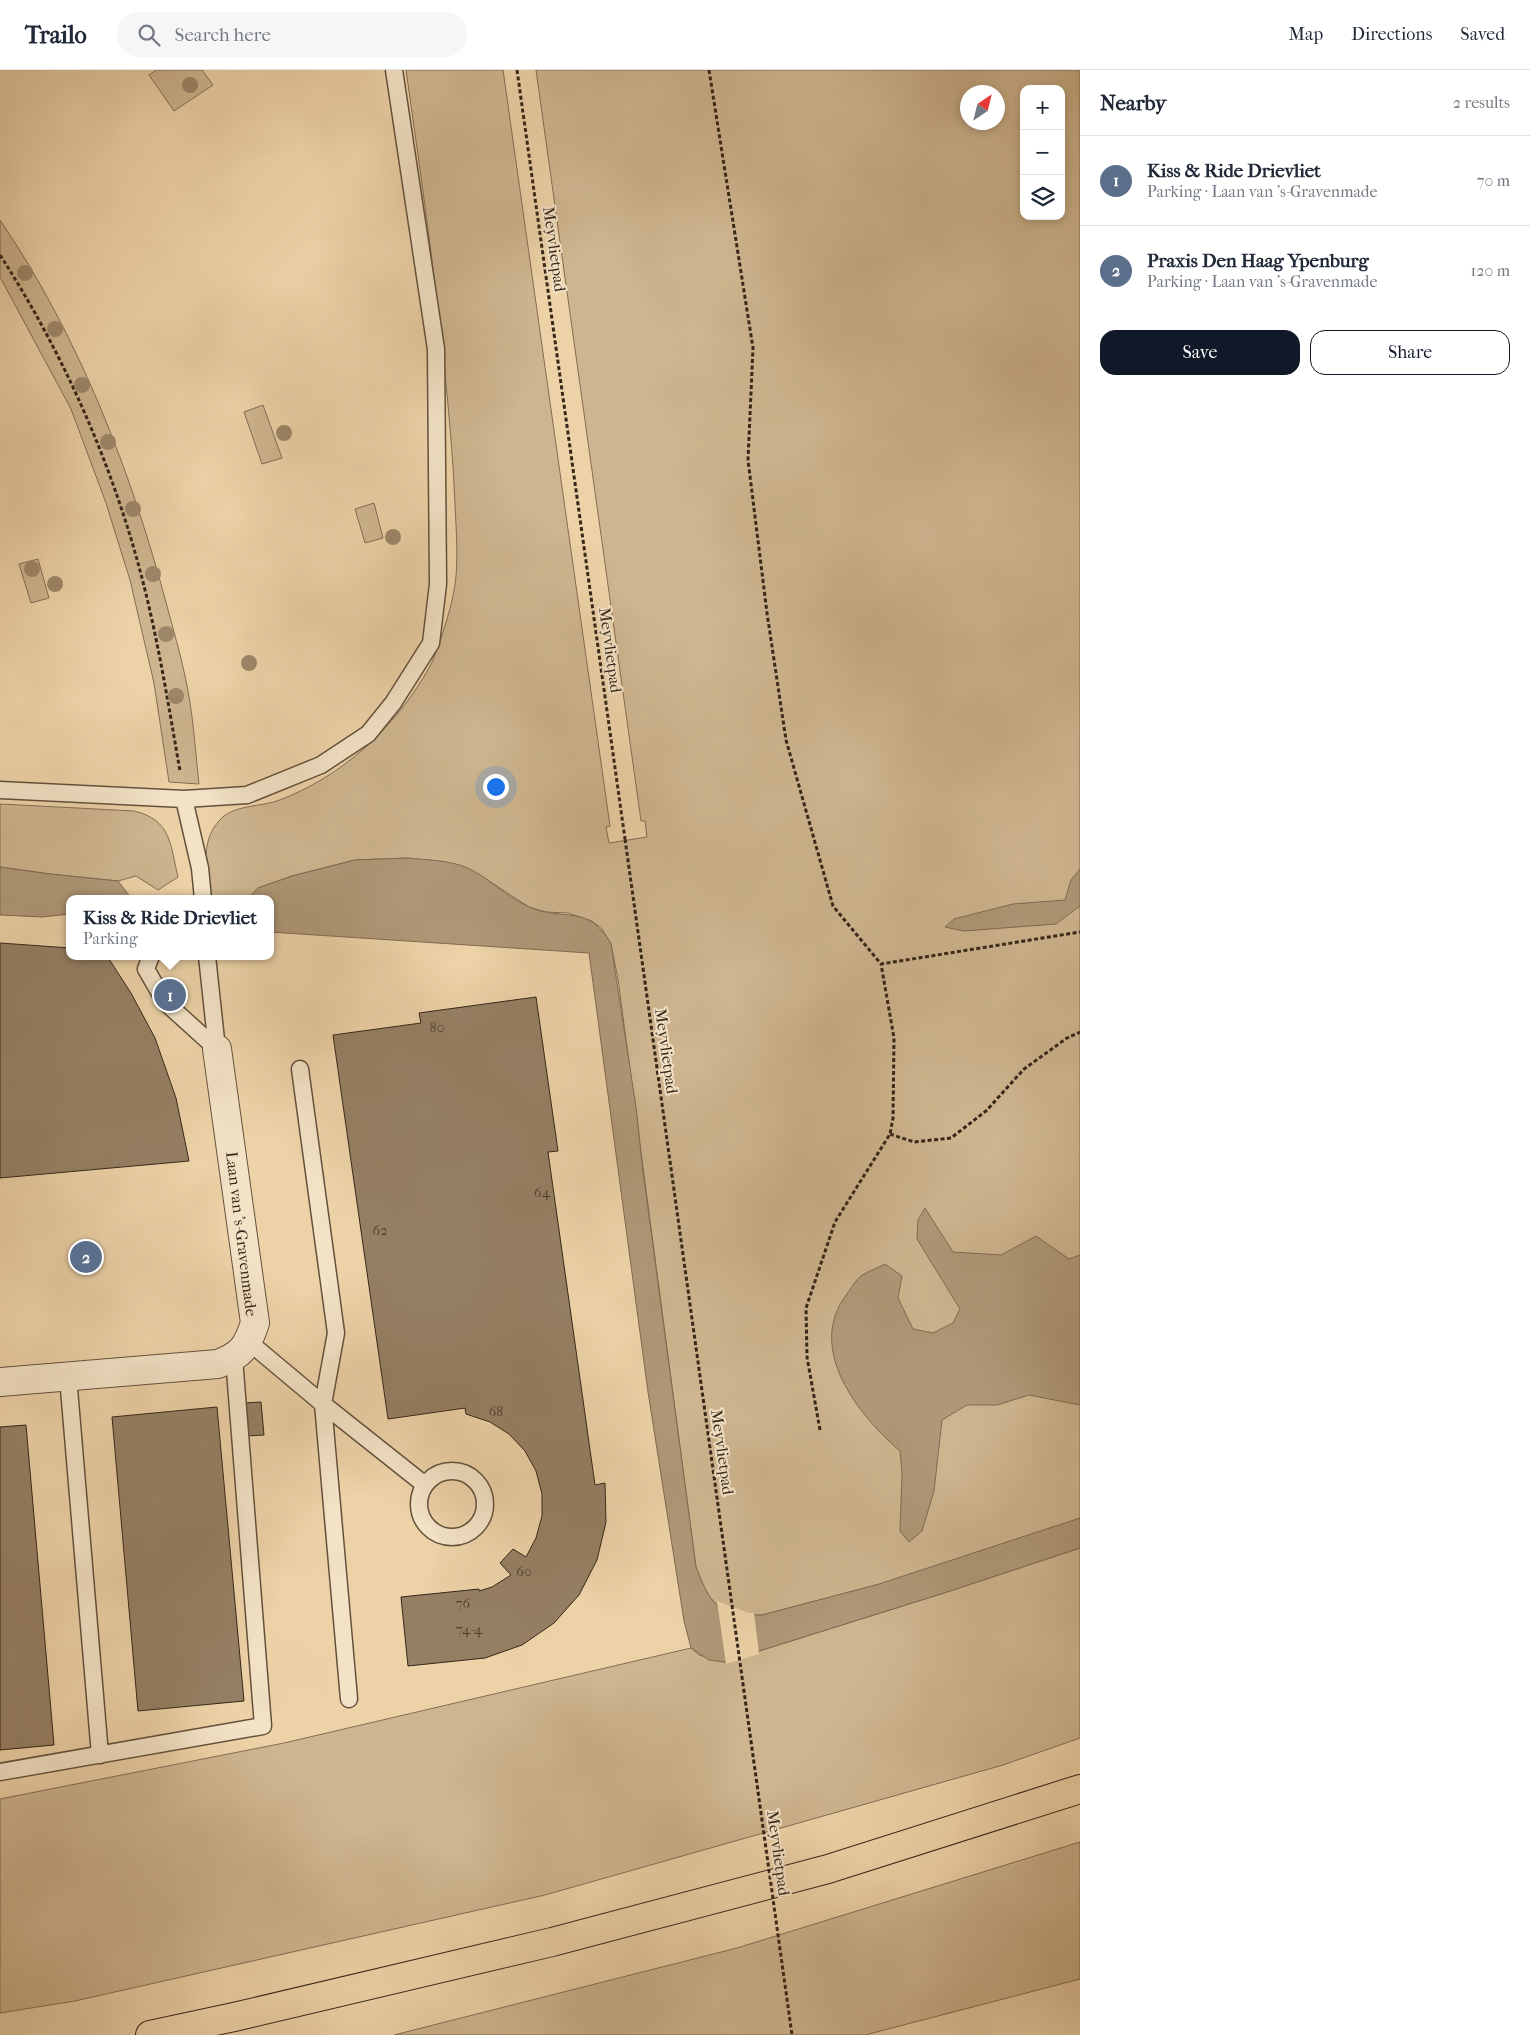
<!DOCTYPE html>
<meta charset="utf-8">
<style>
body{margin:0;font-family:"IM FELL French Canon",serif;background:#f6f6f7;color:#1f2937}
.controls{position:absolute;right:15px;top:15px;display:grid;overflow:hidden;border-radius:10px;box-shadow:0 2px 8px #0003}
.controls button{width:45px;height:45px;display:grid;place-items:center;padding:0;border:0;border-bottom:1px solid #e0e1e3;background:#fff;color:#1f2937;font:25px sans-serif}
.compass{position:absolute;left:960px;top:15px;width:45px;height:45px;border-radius:50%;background:#fff;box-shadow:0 2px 8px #0003;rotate:35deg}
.you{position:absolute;left:495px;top:716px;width:18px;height:18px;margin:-12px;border:4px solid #fff;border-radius:50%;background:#1a73e8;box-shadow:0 0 0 8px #1a73e833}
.badge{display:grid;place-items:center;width:32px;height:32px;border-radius:50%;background:#111827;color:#fff;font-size:16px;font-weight:700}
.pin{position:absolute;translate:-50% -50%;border:2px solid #fff;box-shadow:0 1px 5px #0006}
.popup{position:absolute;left:66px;top:825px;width:208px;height:65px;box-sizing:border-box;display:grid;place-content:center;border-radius:10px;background:#fff;filter:drop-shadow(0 1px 4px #0005);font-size:16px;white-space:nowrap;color:#747a83}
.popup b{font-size:19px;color:#1f2937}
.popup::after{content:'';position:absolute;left:50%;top:100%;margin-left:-10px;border:10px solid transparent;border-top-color:#fff}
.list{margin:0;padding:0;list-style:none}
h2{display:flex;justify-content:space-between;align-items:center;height:65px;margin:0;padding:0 20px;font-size:21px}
h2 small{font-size:16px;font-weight:400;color:#747a83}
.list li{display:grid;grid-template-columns:32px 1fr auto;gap:15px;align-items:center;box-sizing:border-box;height:90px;padding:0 20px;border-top:1px solid #e0e1e3}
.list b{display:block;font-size:19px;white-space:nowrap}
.list p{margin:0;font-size:16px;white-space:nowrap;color:#747a83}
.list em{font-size:16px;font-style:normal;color:#747a83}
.actions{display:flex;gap:10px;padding:15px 20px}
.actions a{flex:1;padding:11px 0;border:1px solid #111827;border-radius:15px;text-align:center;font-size:18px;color:#111827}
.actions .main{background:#111827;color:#fff}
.icon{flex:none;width:28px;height:28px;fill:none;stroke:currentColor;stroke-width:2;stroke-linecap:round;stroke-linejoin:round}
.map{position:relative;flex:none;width:1080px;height:1965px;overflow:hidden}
header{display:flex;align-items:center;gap:30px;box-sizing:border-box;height:70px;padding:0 25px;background:#fff;border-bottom:1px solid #e0e1e3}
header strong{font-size:24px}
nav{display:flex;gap:28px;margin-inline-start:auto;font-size:18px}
.search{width:350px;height:45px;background:#f6f6f7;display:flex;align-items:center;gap:12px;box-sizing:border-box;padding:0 18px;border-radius:28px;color:#747a83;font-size:19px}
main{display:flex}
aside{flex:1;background:#fff}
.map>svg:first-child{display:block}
</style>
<header>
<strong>Trailo</strong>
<div class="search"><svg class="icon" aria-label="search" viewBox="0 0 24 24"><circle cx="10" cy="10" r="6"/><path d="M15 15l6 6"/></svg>Search here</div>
<nav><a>Map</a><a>Directions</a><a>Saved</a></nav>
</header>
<main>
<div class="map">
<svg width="1080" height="1965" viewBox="0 0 1080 1965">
<rect width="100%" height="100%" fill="#edd2a7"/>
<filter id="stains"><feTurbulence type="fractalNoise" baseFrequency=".004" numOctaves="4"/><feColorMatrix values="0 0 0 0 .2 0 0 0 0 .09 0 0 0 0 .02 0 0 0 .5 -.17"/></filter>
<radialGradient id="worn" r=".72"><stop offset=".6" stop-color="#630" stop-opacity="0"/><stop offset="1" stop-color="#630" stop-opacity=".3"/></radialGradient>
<!-- green -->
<path fill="#ceb58f" stroke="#826e54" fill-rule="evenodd" d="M156,0H202L213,15L174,41L149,5Z
M406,0H503L610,756L606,757L609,773L647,767L645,751H641L536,0H1080V1462L762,1545C749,1546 723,1542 714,1532C705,1522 701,1509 696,1497L618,909L611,874L602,859L592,851L568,843L546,842L529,837L483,807L408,788L355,790L292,806L258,818L248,829H212C207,803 199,773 219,751C232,735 258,737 277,731C342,707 395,658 429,598C434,590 436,580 440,571C447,550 454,528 456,506C458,482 456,458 455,434C453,388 449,342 444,295C434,197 420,98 406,0ZM1024,19H1061V146H1024ZM968,22H998V52H968Z
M0,150C79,266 131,401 167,536C173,559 180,582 185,606C193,641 195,678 199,714L169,712L154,613L130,510L106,433L71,339L0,207Z
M263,335L282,388L262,394L244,342Z
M374,433L383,468L365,473L355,439Z
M38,489L49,528L31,533L19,494Z
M0,734L134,741C172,750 170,775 178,807L158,820L136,806L118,811L50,804L0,797Z
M1080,1478V1668L1003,1695L545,1825L75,1931L0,1943V1729L284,1673L691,1578L699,1585L724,1592L944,1523Z
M1080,1772V1909L865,1965H394L737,1878Z"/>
<!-- water -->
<path fill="#af9877" stroke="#7f6a51" d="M408,788C428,790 449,790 468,798C490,809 507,827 529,837C564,852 588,833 611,874L636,1037L643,1101L696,1497C701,1509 705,1522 714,1532C723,1542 749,1546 762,1545L879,1514L1080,1448V1478L944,1523L724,1592L709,1590L691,1578L684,1551L648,1322L589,883L270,862V829H248L258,818L292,806L355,790Z
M0,797L50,804L118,811L132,829H70V844L42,847L0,845Z
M1080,799V836L1056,854L964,861L945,857L954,849L1013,834L1065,830L1071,810Z
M925,1138L953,1182L1001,1185L1036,1166L1069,1189L1080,1185V1335L1029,1325L997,1335H967L942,1350L934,1421L922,1461L909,1472L900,1461L902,1403L900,1381C858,1345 805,1278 847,1224C851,1218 856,1210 861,1206C868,1201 878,1198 885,1194L902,1206L898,1228L913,1259L933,1263L953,1253L960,1239L917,1169L918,1150Z"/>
<!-- pier -->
<path fill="#edd2a7" d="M717,1531L749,1543H754L759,1584L726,1594Z"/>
<!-- building -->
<path fill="#957f63" stroke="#362619" d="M0,873L70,878V886H107L131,923L155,968L176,1028L189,1091L0,1108Z
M536,927L558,1081L548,1082L595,1415L605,1413L606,1452L597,1490L579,1525L554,1553L522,1575L485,1588L408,1596L401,1527L479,1519V1521L492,1517L511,1505L500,1493L513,1479L526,1487L536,1468L542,1446V1424L536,1401L525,1381L509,1364L490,1352L466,1344L465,1338L388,1349L333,965L421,953L419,943Z
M261,1332L264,1365L247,1366L244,1333Z
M217,1337L244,1631L138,1641L112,1347Z
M26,1355L54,1675L0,1680V1357Z"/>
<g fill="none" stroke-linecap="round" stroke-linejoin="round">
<defs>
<path id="service" d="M0,720L184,729L247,725L321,695L368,664L393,633L431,573L438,514L436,279L394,0
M184,729L200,798L203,829
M151,886L146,899L165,932L217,979
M207,886L217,979
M300,999L336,1263L323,1334L349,1629
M249,1272L323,1334L425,1415
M68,1307L100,1685
M419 1434a33 33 0 1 1 66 0a33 33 0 1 1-66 0Z
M0,1702L263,1656L234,1288"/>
<path id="minor" d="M0,1312L218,1294C242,1285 247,1277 255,1253L217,979"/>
<path id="motorway" d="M150,1965L234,1947L552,1872L828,1799L1080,1719"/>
</defs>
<!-- service casing -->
<use href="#service" stroke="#64513c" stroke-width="19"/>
<!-- minor casing -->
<use href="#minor" stroke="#64513c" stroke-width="30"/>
<!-- motorway casing -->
<use href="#motorway" stroke="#362619" stroke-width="30"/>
<!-- path -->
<path stroke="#362619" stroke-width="3" stroke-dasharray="4 2.5" stroke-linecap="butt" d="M517,0L625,769
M709,0L753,278L748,390L767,543L786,670L833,836L881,894L1080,862
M0,185C64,284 114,398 143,512C159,575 169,638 180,701
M890,1064L914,1072L951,1068L986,1041L1024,999L1067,968L1080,962
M820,1360L807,1287L806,1238L835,1152L890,1064L893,1048L894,968L881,894"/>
<!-- service -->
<use href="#service" stroke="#f3e2c6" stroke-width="16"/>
<!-- minor -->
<use href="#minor" stroke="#f3e2c6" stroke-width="28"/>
<!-- motorway -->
<use href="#motorway" stroke="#edd2a7" stroke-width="28"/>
<!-- path-bridge -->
<path stroke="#362619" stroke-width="3" stroke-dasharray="4 2.5" stroke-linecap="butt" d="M625,769L792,1965"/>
</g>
<!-- trees -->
<g fill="#9d8769">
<circle cx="190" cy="15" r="8"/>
<circle cx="25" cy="203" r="8"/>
<circle cx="55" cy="259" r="8"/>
<circle cx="82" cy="315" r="8"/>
<circle cx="284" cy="363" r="8"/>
<circle cx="108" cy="372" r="8"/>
<circle cx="133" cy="439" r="8"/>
<circle cx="393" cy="467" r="8"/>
<circle cx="32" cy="499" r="8"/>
<circle cx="153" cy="504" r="8"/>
<circle cx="55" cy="514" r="8"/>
<circle cx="166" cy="564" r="8"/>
<circle cx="249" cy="593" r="8"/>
<circle cx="176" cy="626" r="8"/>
</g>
<g text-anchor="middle" stroke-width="4" stroke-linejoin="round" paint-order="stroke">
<!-- number labels -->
<g font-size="14" fill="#4e3c2c">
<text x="437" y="962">80</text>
<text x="542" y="1127">64</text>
<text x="380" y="1165">62</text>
<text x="496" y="1346">68</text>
<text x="524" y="1506">60</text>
<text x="463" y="1538">76</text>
<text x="469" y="1564">74-4</text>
</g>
<!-- street labels -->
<g font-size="16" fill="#362619" stroke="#f3e2c6">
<text transform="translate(555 179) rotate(82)" y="6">Meyvlietpad</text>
<text transform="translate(611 580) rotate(82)" y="6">Meyvlietpad</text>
<text transform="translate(667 981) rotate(82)" y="6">Meyvlietpad</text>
<text transform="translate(242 1164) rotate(83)" y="6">Laan van 's-Gravenmade</text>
<text transform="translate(723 1382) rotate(82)" y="6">Meyvlietpad</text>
<text transform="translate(779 1783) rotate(82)" y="6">Meyvlietpad</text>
</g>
</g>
<rect width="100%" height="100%" filter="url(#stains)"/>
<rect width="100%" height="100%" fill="url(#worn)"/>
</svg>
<div class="controls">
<button>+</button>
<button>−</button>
<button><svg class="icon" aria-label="layers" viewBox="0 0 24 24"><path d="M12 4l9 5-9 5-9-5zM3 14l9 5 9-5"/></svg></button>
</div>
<svg class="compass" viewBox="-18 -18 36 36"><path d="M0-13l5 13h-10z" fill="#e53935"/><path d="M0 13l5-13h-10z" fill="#747a83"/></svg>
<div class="you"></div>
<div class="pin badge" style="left:170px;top:925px;background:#5c6f8a">1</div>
<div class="popup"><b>Kiss &amp; Ride Drievliet</b>Parking</div>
<div class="pin badge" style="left:86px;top:1187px;background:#5c6f8a">2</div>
</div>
<aside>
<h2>Nearby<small>2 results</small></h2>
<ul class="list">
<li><span class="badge" style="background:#5c6f8a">1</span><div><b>Kiss &amp; Ride Drievliet</b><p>Parking · Laan van 's-Gravenmade</p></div><em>70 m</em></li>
<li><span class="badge" style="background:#5c6f8a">2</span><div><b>Praxis Den Haag Ypenburg</b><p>Parking · Laan van 's-Gravenmade</p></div><em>120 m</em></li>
</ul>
<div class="actions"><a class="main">Save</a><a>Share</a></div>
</aside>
</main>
